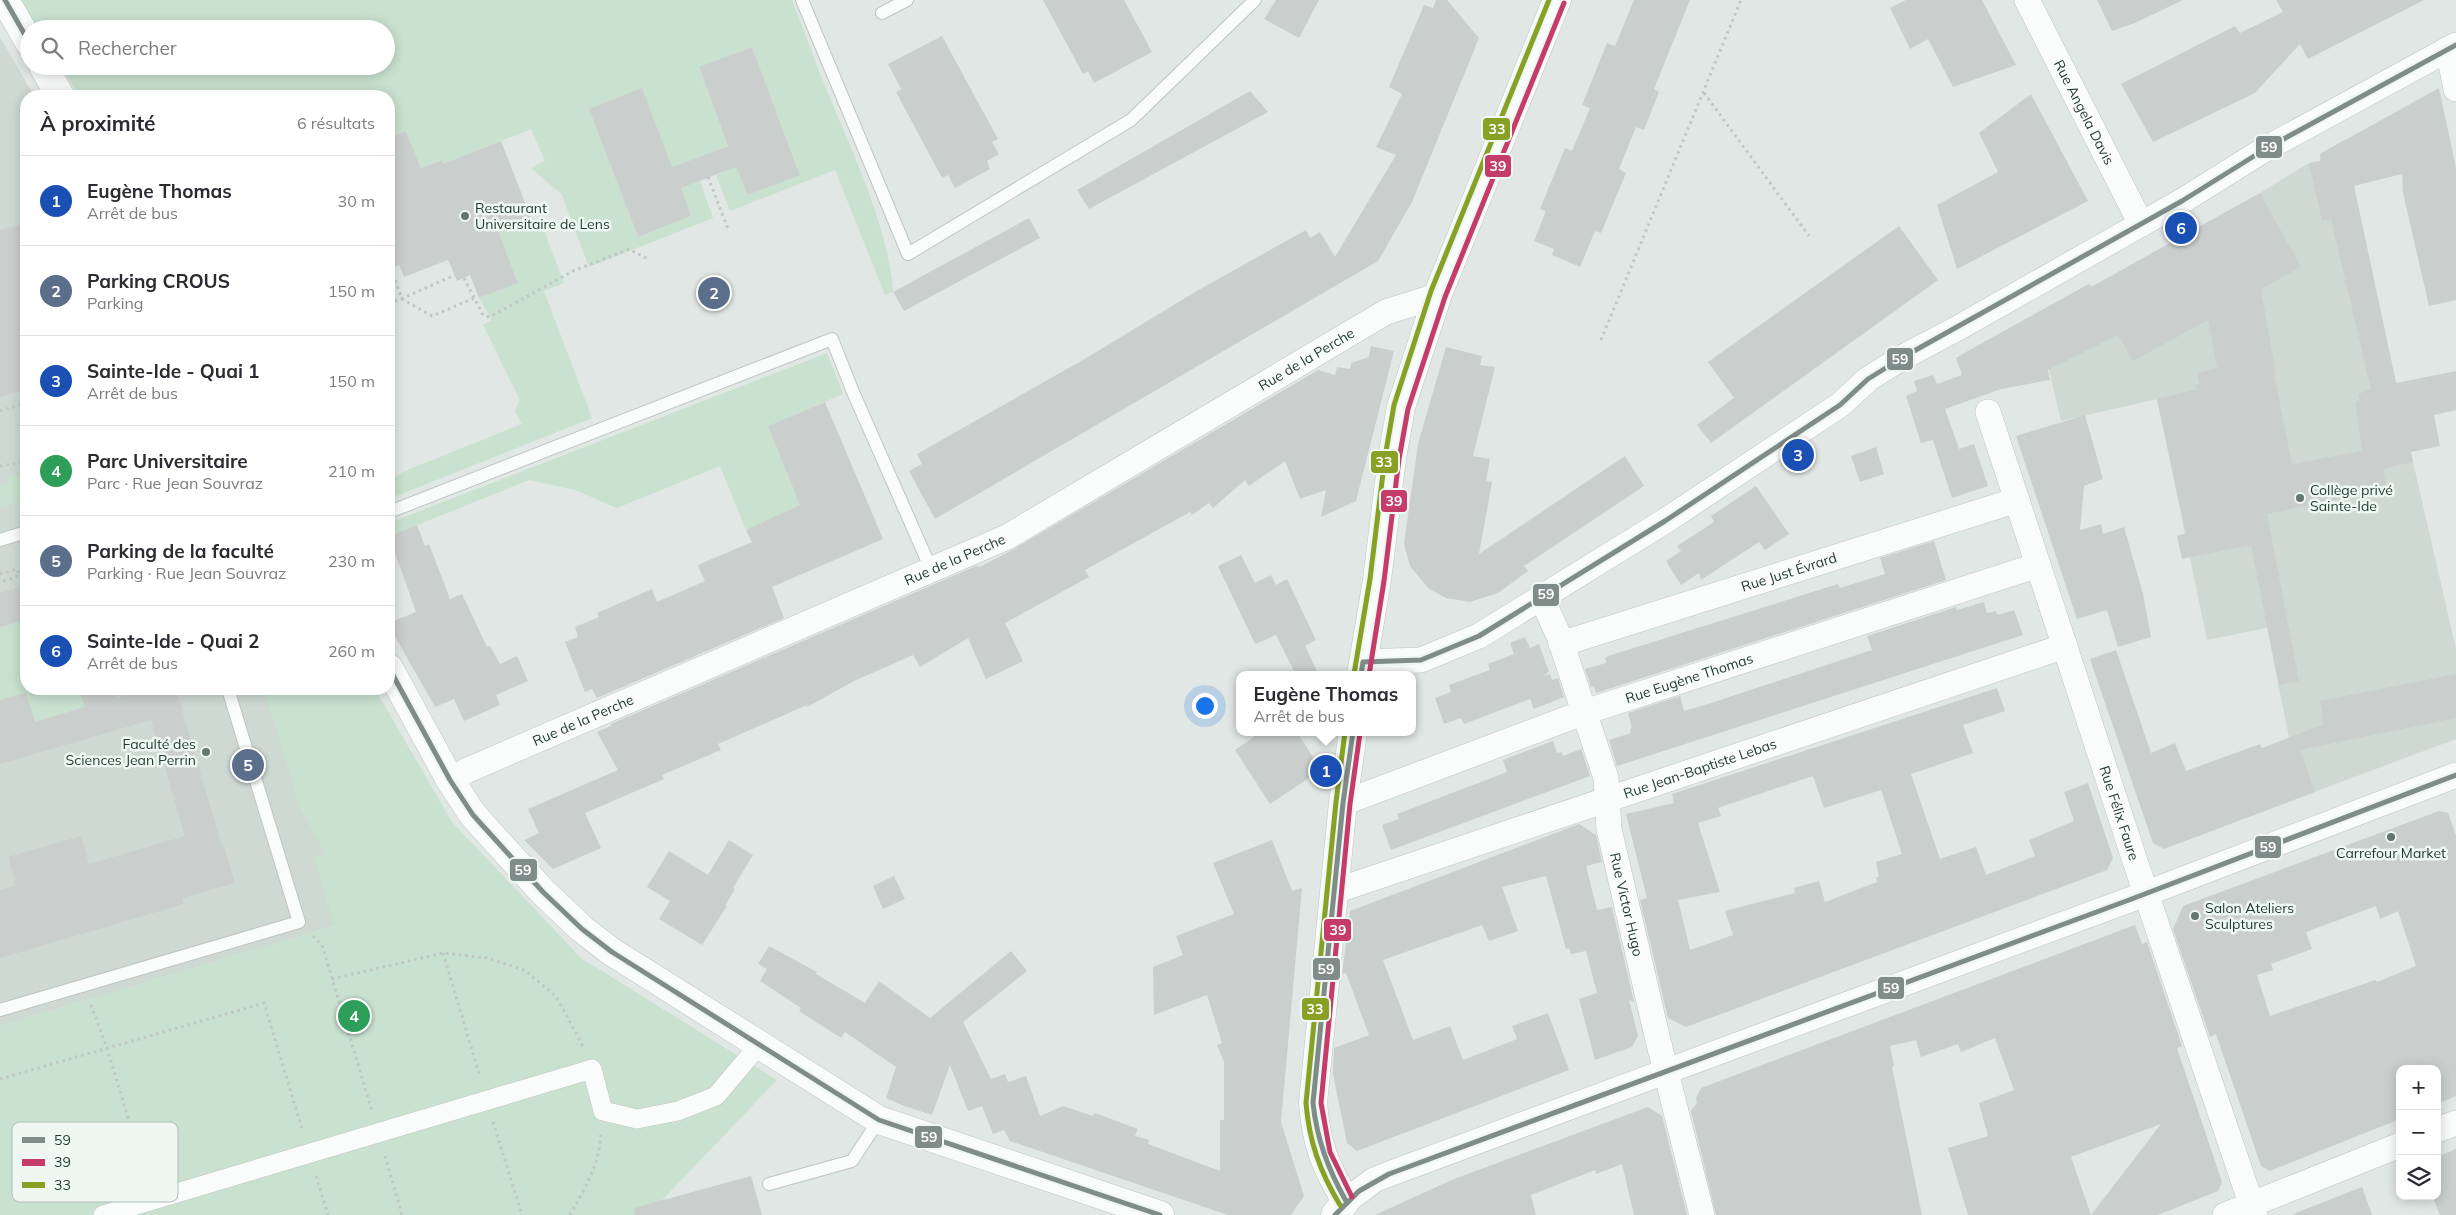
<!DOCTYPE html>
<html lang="fr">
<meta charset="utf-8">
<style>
body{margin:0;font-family:Mulish,sans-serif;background:#f2f2f3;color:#2b2b33}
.controls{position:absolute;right:15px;bottom:15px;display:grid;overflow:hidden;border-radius:10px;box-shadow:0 2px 12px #0003}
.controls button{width:45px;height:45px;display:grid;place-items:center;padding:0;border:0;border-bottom:1px solid #e1e1e2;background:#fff;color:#2b2b33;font:25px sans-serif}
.you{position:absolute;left:1204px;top:705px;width:18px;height:18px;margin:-12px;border:4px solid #fff;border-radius:50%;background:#1a73e8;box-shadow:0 0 0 8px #1a73e833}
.badge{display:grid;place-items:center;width:32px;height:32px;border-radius:50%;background:#111827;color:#fff;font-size:16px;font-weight:700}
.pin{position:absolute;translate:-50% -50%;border:2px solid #fff;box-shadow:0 1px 5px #0006}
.popup{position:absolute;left:1236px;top:671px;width:180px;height:65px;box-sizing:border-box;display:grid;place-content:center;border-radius:10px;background:#fff;filter:drop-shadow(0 1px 4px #0005);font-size:16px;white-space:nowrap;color:#7c7c81}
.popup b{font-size:19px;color:#2b2b33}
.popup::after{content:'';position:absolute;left:50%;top:100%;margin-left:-10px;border:10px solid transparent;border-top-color:#fff}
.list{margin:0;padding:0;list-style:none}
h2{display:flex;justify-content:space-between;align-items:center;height:65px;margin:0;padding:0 20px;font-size:21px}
h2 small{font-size:16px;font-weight:400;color:#7c7c81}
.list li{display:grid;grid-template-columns:32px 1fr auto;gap:15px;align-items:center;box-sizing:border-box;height:90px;padding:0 20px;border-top:1px solid #e1e1e2}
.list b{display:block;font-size:19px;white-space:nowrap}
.list p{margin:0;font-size:16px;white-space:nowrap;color:#7c7c81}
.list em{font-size:16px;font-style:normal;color:#7c7c81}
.icon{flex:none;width:28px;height:28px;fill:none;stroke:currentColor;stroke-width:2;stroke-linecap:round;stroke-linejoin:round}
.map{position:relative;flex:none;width:2456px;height:1215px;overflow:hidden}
.search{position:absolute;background:#fff;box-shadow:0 2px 12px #0003;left:20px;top:20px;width:375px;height:55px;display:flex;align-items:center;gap:12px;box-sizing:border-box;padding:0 18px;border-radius:28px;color:#7c7c81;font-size:19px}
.panel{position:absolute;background:#fff;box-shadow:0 2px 12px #0003;left:20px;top:90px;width:375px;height:605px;border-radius:20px}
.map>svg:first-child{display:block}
</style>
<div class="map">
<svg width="2456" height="1215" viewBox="0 0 2456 1215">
<rect width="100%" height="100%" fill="#e1e7e4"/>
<!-- built -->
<path fill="#ced9d4" d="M0,37L34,96H26V689H375L334,926L0,1026Z
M2344,140L2413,462L2456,649V739L2301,797L2267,628L2207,640L2157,399L2061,421L2046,357L1984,342L2089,284L2092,287L2260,193L2309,163L2320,161V154Z"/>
<!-- green -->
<path fill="#c9e1cf" d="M21,0H792C805,32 816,65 829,96C854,155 888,227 893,292L885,295L835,170L730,211L716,175L724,172L722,168L735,163L748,195L800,174L752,47L699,68L728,146L672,167L642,89L589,109L638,237L691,216L679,184L700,181L713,218L589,267L562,195L531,168L545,161L531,129L443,164L441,160L421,168L406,131L389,138V96H79L61,66H386V29H38Z
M531,218L542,225L564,283L544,291L592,418L389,499V481L405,471L522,424L515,411L520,400L483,325L492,320L479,298L518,283L498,231Z
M827,353L843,394L768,426L794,490L812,500L746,530L720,466L617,508L575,490L529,480L390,536L389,523Z
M7,476H26V499L0,507V485L9,482Z
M26,619V689H79L85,707L35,722L26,693L0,700V627Z
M264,689H375L452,822L581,958L777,1080L648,1215H0V1026L334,926L314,857L325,853L301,810Z"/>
<!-- building -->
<path fill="#cacfcd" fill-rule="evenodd" d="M1043,0H1124L1152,52L1094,83L1088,71L1083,74Z
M1276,0H1319L1299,38L1264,19Z
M1436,0H1447L1479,38L1412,202L1378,261L935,519L909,471L922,464L917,454L1088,357L1195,292L1306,230L1310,238L1320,232L1335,257L1396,155L1376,147L1402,94L1389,87L1424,5L1433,8Z
M1634,0H1690L1654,89L1659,92L1644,130L1636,127L1619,169L1626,173L1601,233L1595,231L1580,267L1552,255L1554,249L1534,241L1546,211L1540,209L1565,148L1572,151L1590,108L1582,105L1607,43L1615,46Z
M1906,0H1982L2016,65L1953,87L1928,39L1910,49L1890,8Z
M2097,0H2183L2135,23L2112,31Z
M2276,0H2424L2308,59L2300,44L2255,93L2153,142L2121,84L2235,26L2240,33L2283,12Z
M942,36L998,139L992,142L999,154L987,161L990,169L955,188L948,175L942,178L896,92L901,89L888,64Z
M752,47L800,175L748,195L736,167L681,188L691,216L638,237L589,109L642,88L672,167L728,146L699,67Z
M2439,88L2456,168V300L2429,306L2403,193L2402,174L2354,186L2396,383L2456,371V410L2434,415L2440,446L2411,452L2413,462L2383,469L2387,489L2267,514L2299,681L2279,685L2251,545L2182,559L2177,536L2186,533L2157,399L2197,389L2196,385L2200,384L2197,373L2217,368L2208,320L2133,361L2118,335L2048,370L2050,380L2001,389L1945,409L1959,449L1974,444L1988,486L1952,498L1933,440L1921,443L1906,396L1917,391L1914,381L1933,375L1937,384L1962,375L1956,358L1966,352L2089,284L2091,287L2260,193L2301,267L2261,289L2276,374H2274L2292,464L2362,451L2355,402L2360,400L2358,394L2371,389L2331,219L2322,221L2309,163L2321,161L2320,154Z
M1250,91L1268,112L1089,209L1077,190Z
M2031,94L2088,201L1957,269L1937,205L1998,172L1979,133Z
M406,131L421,168L442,160L443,164L501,141L531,218L498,231L518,283L479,298L470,275L457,281L448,260L404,277L399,265L389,269V138Z
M1029,218L1040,238L904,311L893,292Z
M19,225L26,248V389L0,397V230Z
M1899,226L1938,280L1711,443L1697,425L1734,398L1708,362Z
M1371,346L1394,351L1356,501L1321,517L1326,490L1300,499L1285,461L1249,486L1245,480L1213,508L1209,503L1192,515L1190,512L1085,570L1089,577L1005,623L1023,661L986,679L968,638L920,667L913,655L854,681L807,707V705L718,744L721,750L662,775L664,779L585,813L601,848L553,869L524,840L539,833L528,809L618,770L597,732L611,726V724L976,566L980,567L1014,549L1318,370L1335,375L1337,367L1350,369L1351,363L1369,357Z
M1446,347L1482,356L1480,365L1495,367L1473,456L1490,459L1486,481L1492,482L1479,554L1625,456L1644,486L1524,566L1528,571L1498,593L1470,602L1446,598L1428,588L1410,566L1404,544L1418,444Z
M825,402L883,539L772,587L784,618L597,698L592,689L585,692L565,642L578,637L575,627L599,617L597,613L652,589L657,602L705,581L698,566L700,564L752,542L746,530L800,505L768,426Z
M2085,415L2103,479L2084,486L2080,530L2101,524L2103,534L2124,527L2143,594L2151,637L2118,647L2107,610L2077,619L2016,436Z
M1876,447L1884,474L1860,482L1851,456Z
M1756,486L1789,534L1765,550L1759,542L1701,580L1699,573L1681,585L1666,561L1681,551L1677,546L1714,522L1711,516Z
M417,525L425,546L429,544L450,599L462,594L487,647L490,646L500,664L517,656L528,681L496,695L500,705L464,721L454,699L435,707L389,626V623L416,612L389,536Z
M1934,541L1946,580L1596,693L1594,686L1591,687L1585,669L1606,663L1605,658L1608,656L1838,584L1840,588L1885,574L1880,558Z
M1241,555L1255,583L1271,575L1276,585L1287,579L1316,640L1305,646L1319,675H1296L1276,635L1255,644L1218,566Z
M26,585V619L0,627V593Z
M1984,602L1987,613L1996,611L1998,615L2014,610L2023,635L1617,766L1609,740L1631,733L1630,729L1632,728L1628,713L1680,696L1684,711L1711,703L1872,650L1867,636L1956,607L1957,610Z
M1525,637L1530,648L1539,644L1549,672L1543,676L1550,674L1552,680L1558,678L1564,697L1534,709L1530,699L1464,724L1461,718L1444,724L1435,698L1451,692L1449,685L1490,670L1488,664L1514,654L1510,643Z
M2116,650L2151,753L2175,743L2186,771L2260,744L2262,748L2324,724L2320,701L2456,674V718L2300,750L2315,792L2164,849L2153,843L2090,659Z
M1997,688L2005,711L1963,725L1973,753L1911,774L1940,859L1976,847L1986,875L2035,856L2029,840L2074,821L2064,792L2088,783L2113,858L2107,870L1686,1027L1668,1018L1640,900L1647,898L1626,814L1674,803L1672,794ZM1813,776L1824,808L1881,790L1902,854L1876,862L1879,877H1876L1877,882L1825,902L1819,881L1794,888L1795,893L1725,911L1733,935L1690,950L1678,900L1720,892L1698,823L1721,816L1718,808Z
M79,689H113L116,698L146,689H176L222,847H224L235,883L182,898L184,904L0,958V890L16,885L8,857L81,836L89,864L185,836L151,720L0,764V700L26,693L35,722L85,707Z
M1261,732H1297L1321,770L1270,804L1235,750Z
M1553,741L1557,753L1562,752L1563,756L1581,749L1590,776L1391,850L1382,825L1399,819L1397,814L1507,772L1503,760Z
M2439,811L2448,813L2456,836V1096L2437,1104V1069H2400V1119L2270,1171L2261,1166L2216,1034L2210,1037L2173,929L2183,906ZM2376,906L2380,919L2398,911L2416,966L2377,982L2375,980L2355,987L2270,1016L2257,975L2273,970L2271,964L2312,949L2306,932Z
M1579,824L1596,835L1602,862L1586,866L1597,910L1612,907L1634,1002L1629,1000L1638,1036L1632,1047L1595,1060L1579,999L1597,993L1586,951L1571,954L1569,948L1566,949L1546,876L1502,887L1518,931L1489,941L1482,925L1383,960L1413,1040L1450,1026L1463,1060L1517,1039L1512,1026L1548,1013L1569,1070L1357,1151L1347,1143L1333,1074L1334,1048L1369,1035L1346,973L1342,974L1350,911Z
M729,840L753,855L733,888L735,889L725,906H727L702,945L659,919L670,901L647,887L669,851L708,875Z
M1272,840L1292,891L1302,888L1281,1122L1304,1196L1291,1215H1228L1010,1141L1004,1130L993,1134L982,1106L968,1111L950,1065L932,1115L904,1106L886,1098L896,1067L845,1032L841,1038L799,1011L801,1008L760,981L767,969L758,964L769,946L817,972L816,974L865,1003L879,981L930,1018L1011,951L1027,971L963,1022L991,1079L1005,1074L1008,1082L1026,1076L1040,1116L1063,1106L1093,1116L1095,1113L1138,1129L1135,1136L1149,1140L1148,1144L1220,1171V1120H1224V1062L1217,1045L1222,1043L1207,995L1154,1015L1153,967L1183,955L1176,936L1234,914L1213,863Z
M894,876L905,899L883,909L873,886Z
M2135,925L2142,944L2147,942L2182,1046L2177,1048L2222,1182L2218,1191L2158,1215H1968L1948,1148L1988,1136L1979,1103L2014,1090L1995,1038L1961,1052L1958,1044L1921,1057L1916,1040L1890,1046L1894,1066L1892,1067L1922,1215H1716L1691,1111L1697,1103L1696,1098L1701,1088ZM2161,1124L2091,1215L2071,1157Z
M1648,1107L1662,1116L1687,1215H1634L1622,1164L1596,1174L1595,1170L1531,1195L1536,1215H1375L1454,1179Z
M2456,1149V1215H2440L2433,1198L2429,1200L2428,1196H2437V1157Z
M751,1176L762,1215H635L634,1208Z
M2362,1187L2372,1215H2294L2293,1214Z"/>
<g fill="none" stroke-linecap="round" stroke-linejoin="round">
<defs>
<path id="service" d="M802,0L908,254L1131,120L1255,0
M882,13L907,0
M389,512L832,339L853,392L931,569
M0,540L26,532
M0,1010L299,922L228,689
M769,1184L852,1161L879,1120"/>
<path id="pedestrian" d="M103,1215L592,1069L603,1111L637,1119L678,1111L716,1096L758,1046"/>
<g id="minor">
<path id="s1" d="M2027,0L2141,224"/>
<path d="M2448,49L2456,89"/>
<path id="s2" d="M1988,412L2135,861L2255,1215"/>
<path id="s3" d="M1542,599L1559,636L1606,778L1609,829L1657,1036L1702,1215"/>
<path id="s4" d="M1561,644L2017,500"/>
<path d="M1363,662L1421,660L1479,636L1665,521L1840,405L1868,379L1905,356L1958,328L2182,201L2267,148L2456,45"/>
<path id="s5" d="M450,780L468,770L1007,537L1386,312L1437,296"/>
<path id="s6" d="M1343,803L1585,712L2038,565"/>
<path id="s7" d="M1335,891L2065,646"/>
<path d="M2437,1130L2456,1123"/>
<path d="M1346,1201L1374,1180L1389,1174L2129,900L2456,775"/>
<path d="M2225,1215L2400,1145"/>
</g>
<path id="tertiary" d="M1361,675L1377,580L1392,458L1401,407L1438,294L1557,0
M1335,1215L1346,1201C1325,1166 1316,1144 1313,1103L1343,803L1353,732"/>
<path id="secondary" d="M5,0L29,42
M43,66L60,96
M389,668L450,780L473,815L543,892L582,929L612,952L879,1120L1160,1215"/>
</defs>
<!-- service casing -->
<use href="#service" stroke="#bec4c1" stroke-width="14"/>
<!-- pedestrian casing -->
<use href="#pedestrian" stroke="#bec4c1" stroke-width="20"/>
<!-- minor casing -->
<use href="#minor" stroke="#bec4c1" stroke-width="26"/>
<!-- tertiary casing -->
<use href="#tertiary" stroke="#bec4c1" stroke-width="29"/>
<!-- secondary casing -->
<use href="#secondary" stroke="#bdc5c1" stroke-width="29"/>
<!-- path -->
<path stroke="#bfc7c5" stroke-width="3" stroke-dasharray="2.5 4" stroke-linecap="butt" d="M1704,93L1809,236
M708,177L728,229
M391,268L402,299L432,316L474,298
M464,278L483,315L490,317L573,271L629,249L648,259
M389,304L455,275
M1601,340L1741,0
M0,411L26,403
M0,466L26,462
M0,574L17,569L19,576L0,582
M313,936L322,945L372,1111
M443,953L480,1077
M332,979L443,953L487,958L524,970L556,996L584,1048
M91,1005L107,1048L146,1178
M0,1079L264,1003L303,1132
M493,1122L522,1215
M385,1156L402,1215
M316,1176L328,1215
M570,1215C584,1190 600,1163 601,1134"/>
<!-- service -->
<use href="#service" stroke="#fafbfb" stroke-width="12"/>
<!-- pedestrian -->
<use href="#pedestrian" stroke="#fafbfb" stroke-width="19"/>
<!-- minor -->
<use href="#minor" stroke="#fafbfb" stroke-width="25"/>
<!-- tertiary -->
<use href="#tertiary" stroke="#fafbfb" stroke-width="28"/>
<!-- secondary -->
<use href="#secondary" stroke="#fafbfb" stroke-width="28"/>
<defs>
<path id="bus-1" d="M5,0L29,42
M389,668L450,780L473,815L543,892L582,929L612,952L879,1120L1160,1215
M1361,675L1363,662L1421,660L1479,636L1665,521L1840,405L1868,379L1905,356L2182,201L2267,148L2456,45
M1346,1201C1328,1169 1317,1140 1313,1103L1343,803L1353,732
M1335,1215L1359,1191L1389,1174L2129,900L2456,775"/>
<path id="bus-2" d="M1369,675L1384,581L1399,459L1408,409L1445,297L1564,3
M1352,1197L1330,1152L1321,1103L1350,804L1360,733"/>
<path id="bus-3" d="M1354,674L1370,579L1385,457L1394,405L1431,291L1549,0
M1340,1205C1320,1172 1309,1141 1306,1103L1336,802L1345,732"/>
</defs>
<!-- bus-1 casing -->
<use href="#bus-1" stroke="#eef7f2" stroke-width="9"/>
<!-- bus-2 casing -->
<use href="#bus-2" stroke="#eef7f2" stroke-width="9"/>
<!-- bus-3 casing -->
<use href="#bus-3" stroke="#eef7f2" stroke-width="9"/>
<!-- bus-1 -->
<use href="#bus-1" stroke="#808c89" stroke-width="5"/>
<!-- bus-2 -->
<use href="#bus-2" stroke="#c53b6a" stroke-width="5"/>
<!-- bus-3 -->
<use href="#bus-3" stroke="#88a124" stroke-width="5"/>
</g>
<!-- markers -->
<g fill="#637670" stroke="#eef7f2" stroke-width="2">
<circle cx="465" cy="216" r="5"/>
<circle cx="2300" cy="498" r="5"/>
<circle cx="206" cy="752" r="5"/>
<circle cx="2391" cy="837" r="5"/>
<circle cx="2195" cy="916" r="5"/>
</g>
<g text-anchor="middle" stroke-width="5" stroke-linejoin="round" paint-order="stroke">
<!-- street labels -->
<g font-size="14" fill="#1f3931" stroke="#eef7f2">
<text dy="5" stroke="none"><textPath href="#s1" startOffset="126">Rue Angela Davis</textPath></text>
<text dy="5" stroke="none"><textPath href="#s5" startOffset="956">Rue de la Perche</textPath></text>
<text dy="5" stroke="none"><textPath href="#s5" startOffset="551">Rue de la Perche</textPath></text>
<text dy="5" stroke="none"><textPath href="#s4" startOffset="239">Rue Just Évrard</textPath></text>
<text dy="5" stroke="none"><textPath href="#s6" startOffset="368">Rue Eugène Thomas</textPath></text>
<text dy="5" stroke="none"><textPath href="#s5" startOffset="146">Rue de la Perche</textPath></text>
<text dy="5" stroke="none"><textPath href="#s7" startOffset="385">Rue Jean-Baptiste Lebas</textPath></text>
<text dy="5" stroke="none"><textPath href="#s2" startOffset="422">Rue Félix Faure</textPath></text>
<text dy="5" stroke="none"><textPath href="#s3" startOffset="319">Rue Victor Hugo</textPath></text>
</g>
<!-- poi labels -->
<g font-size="14" fill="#1f3931" stroke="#eef7f2" text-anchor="start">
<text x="475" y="213">Restaurant<tspan x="475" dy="16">Universitaire de Lens</tspan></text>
<text x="2310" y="495">Collège privé<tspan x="2310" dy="16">Sainte-Ide</tspan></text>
<text x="196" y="749" text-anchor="end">Faculté des<tspan x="196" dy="16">Sciences Jean Perrin</tspan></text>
<text x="2391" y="858" text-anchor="middle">Carrefour Market</text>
<text x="2205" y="913">Salon Ateliers<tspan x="2205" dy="16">Sculptures</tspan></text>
</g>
</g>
<!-- legend -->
<rect x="12" y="1122" width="166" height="80" rx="8" fill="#eef7f2" stroke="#b0beb8" stroke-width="1"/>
<rect x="22" y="1137" width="23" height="6" fill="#808c89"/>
<rect x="22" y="1159" width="23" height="7" fill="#c53b6a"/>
<rect x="22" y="1182" width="23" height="6" fill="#88a124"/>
<g font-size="14" fill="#1f3931">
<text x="54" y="1145">59</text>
<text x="54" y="1167">39</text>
<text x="54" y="1190">33</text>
</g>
<g stroke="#eef7f2" stroke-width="2">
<rect x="1482" y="117" width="29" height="24" rx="5" fill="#88a124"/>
<rect x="2255" y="135" width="28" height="24" rx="5" fill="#808c89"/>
<rect x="1484" y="154" width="28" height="24" rx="5" fill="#c53b6a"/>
<rect x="1886" y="347" width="28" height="24" rx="5" fill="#808c89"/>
<rect x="1370" y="450" width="29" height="24" rx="5" fill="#88a124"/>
<rect x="1380" y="489" width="28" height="24" rx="5" fill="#c53b6a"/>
<rect x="1532" y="583" width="28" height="24" rx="5" fill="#808c89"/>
<rect x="2254" y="835" width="28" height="24" rx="5" fill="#808c89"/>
<rect x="509" y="858" width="29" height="24" rx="5" fill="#808c89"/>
<rect x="1323" y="918" width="29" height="24" rx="5" fill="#c53b6a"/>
<rect x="1312" y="957" width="29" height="24" rx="5" fill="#808c89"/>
<rect x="1877" y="976" width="28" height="24" rx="5" fill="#808c89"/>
<rect x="1301" y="997" width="29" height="24" rx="5" fill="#88a124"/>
<rect x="914" y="1125" width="29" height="24" rx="5" fill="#808c89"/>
</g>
<g font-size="14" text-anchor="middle" font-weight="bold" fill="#fff">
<text x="1497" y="134">33</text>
<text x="2269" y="152">59</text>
<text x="1498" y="171">39</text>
<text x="1900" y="364">59</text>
<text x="1384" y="467">33</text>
<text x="1394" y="506">39</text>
<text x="1546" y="599">59</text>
<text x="2268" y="852">59</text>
<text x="523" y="875">59</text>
<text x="1338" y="935">39</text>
<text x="1326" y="974">59</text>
<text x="1891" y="993">59</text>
<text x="1315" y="1014">33</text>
<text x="929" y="1142">59</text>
</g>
</svg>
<div class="controls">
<button>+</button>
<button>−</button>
<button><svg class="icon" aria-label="layers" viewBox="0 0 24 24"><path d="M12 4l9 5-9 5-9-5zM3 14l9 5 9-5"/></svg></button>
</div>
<div class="you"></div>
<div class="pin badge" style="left:1326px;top:771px;background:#1a4fb4">1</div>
<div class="popup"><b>Eugène Thomas</b>Arrêt de bus</div>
<div class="pin badge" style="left:714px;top:293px;background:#5c6f8a">2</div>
<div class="pin badge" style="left:1798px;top:455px;background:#1a4fb4">3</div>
<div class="pin badge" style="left:354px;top:1016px;background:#2e9e5b">4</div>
<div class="pin badge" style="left:248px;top:765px;background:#5c6f8a">5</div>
<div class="pin badge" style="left:2181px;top:228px;background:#1a4fb4">6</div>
<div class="search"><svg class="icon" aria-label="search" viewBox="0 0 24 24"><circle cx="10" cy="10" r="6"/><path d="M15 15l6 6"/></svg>Rechercher</div>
<section class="panel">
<h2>À proximité<small>6 résultats</small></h2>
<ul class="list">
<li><span class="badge" style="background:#1a4fb4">1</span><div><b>Eugène Thomas</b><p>Arrêt de bus</p></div><em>30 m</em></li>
<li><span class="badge" style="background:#5c6f8a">2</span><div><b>Parking CROUS</b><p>Parking</p></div><em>150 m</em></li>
<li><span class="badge" style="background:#1a4fb4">3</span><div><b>Sainte-Ide - Quai 1</b><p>Arrêt de bus</p></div><em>150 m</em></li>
<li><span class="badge" style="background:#2e9e5b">4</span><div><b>Parc Universitaire</b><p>Parc · Rue Jean Souvraz</p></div><em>210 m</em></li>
<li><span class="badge" style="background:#5c6f8a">5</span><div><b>Parking de la faculté</b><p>Parking · Rue Jean Souvraz</p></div><em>230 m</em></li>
<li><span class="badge" style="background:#1a4fb4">6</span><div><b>Sainte-Ide - Quai 2</b><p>Arrêt de bus</p></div><em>260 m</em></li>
</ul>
</section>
</div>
